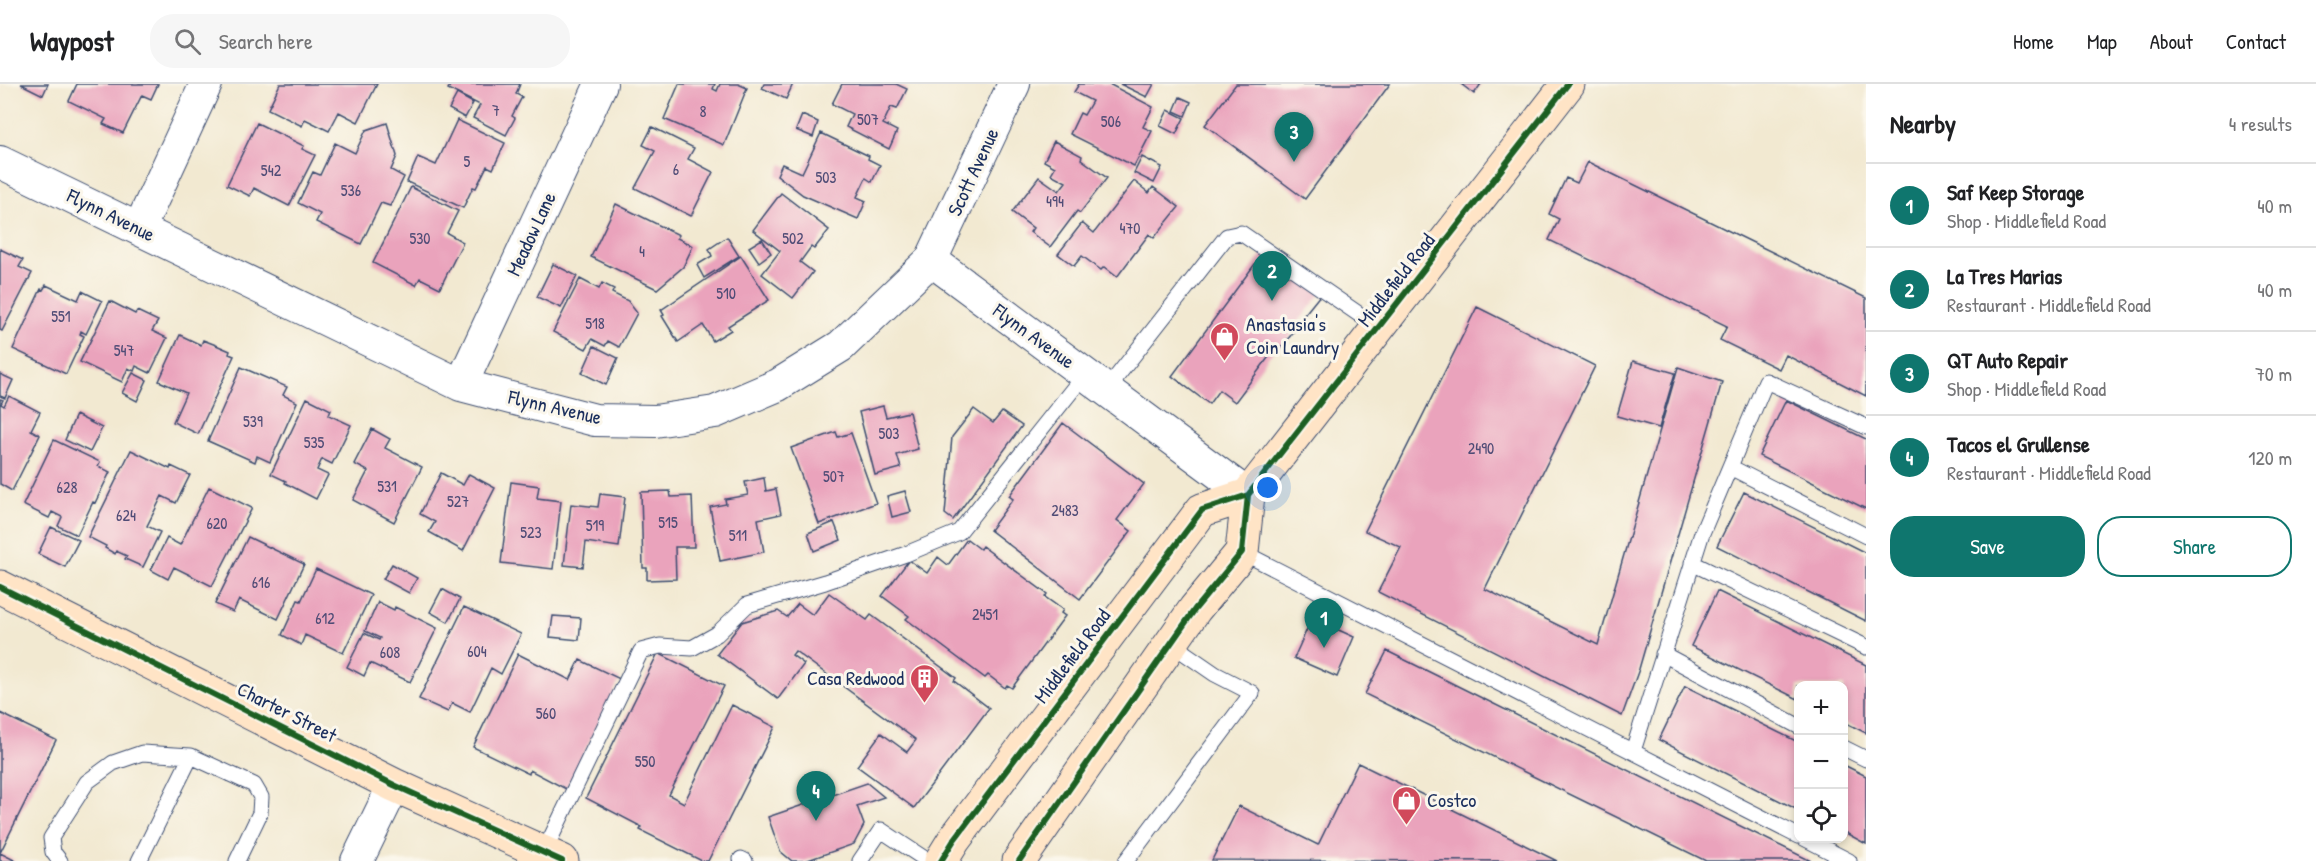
<!DOCTYPE html>
<meta charset="utf-8">
<style>
body{margin:0;font-family:"Patrick Hand",sans-serif;background:#f6f6f6;color:#202124}
.controls{position:absolute;right:18px;bottom:18px;display:grid;overflow:hidden;border-radius:12px;box-shadow:0 3px 9px #0003}
.controls button{width:54px;height:54px;display:grid;place-items:center;padding:0;border:0;border-bottom:2px solid #e0e0e0;background:#fff;color:#202124;font:30px sans-serif}
.you{position:absolute;left:1268px;top:404px;width:21px;height:21px;margin:-15px;border:4px solid #fff;border-radius:50%;background:#1a73e8;box-shadow:0 0 0 9px #1a73e833}
.badge{display:grid;place-items:center;width:39px;height:39px;border-radius:50%;background:#0f766e;color:#fff;font-size:20px;font-weight:700}
.pin{position:absolute;translate:-50% -50px;filter:drop-shadow(0 2px 3px #0008)}
.pin::after{content:'';position:absolute;top:32px;width:21px;height:18px;background:inherit;clip-path:polygon(0 0,100% 0,50% 100%)}
.list{margin:0;padding:0;list-style:none}
h2{display:flex;justify-content:space-between;align-items:center;height:78px;margin:0;padding:0 24px;font-size:26px}
h2 small{font-size:20px;font-weight:400;color:#757577}
.list li{display:grid;grid-template-columns:39px 1fr auto;gap:18px;align-items:center;box-sizing:border-box;height:84px;padding:0 24px;border-top:2px solid #e0e0e0}
.list b{display:block;font-size:22px;white-space:nowrap}
.list p{margin:0;font-size:20px;white-space:nowrap;color:#757577}
.list em{font-size:20px;font-style:normal;color:#757577}
.actions{display:flex;gap:12px;padding:18px 24px}
.actions a{flex:1;padding:14px 0;border:2px solid #0f766e;border-radius:24px;text-align:center;font-size:21px;color:#0f766e}
.actions .main{background:#0f766e;color:#fff}
.icon{flex:none;width:33px;height:33px;fill:none;stroke:currentColor;stroke-width:2;stroke-linecap:round;stroke-linejoin:round}
.map{position:relative;flex:none;width:1866px;height:777px;overflow:hidden}
header{display:flex;align-items:center;gap:36px;box-sizing:border-box;height:84px;padding:0 30px;background:#fff;border-bottom:2px solid #e0e0e0}
header strong{font-size:28px}
nav{display:flex;gap:33px;margin-inline-start:auto;font-size:21px}
.search{width:420px;height:54px;background:#f6f6f6;display:flex;align-items:center;gap:15px;box-sizing:border-box;padding:0 21px;border-radius:24px;color:#757577;font-size:22px}
main{display:flex}
aside{flex:1;background:#fff}
.map>svg:first-child{display:block}
</style>
<header>
<strong>Waypost</strong>
<div class="search"><svg class="icon" aria-label="search" viewBox="0 0 24 24"><circle cx="10" cy="10" r="6"/><path d="M15 15l6 6"/></svg>Search here</div>
<nav><a>Home</a><a>Map</a><a>About</a><a>Contact</a></nav>
</header>
<main>
<div class="map">
<svg width="1866" height="777" viewBox="0 0 1866 777">
<rect width="100%" height="100%" fill="#fbf7ec"/>
<filter id="ink" filterUnits="userSpaceOnUse"><feTurbulence type="fractalNoise" baseFrequency=".0167" numOctaves="2"/><feDisplacementMap in="SourceGraphic" scale="12" xChannelSelector="R" yChannelSelector="G"/><feConvolveMatrix kernelMatrix="1 2 1 2 8 2 1 2 1" color-interpolation-filters="sRGB"/></filter>
<filter id="wash" filterUnits="userSpaceOnUse"><feTurbulence type="fractalNoise" baseFrequency=".008" numOctaves="4" result="noise"/><feDisplacementMap in="SourceGraphic" scale="24" xChannelSelector="R" yChannelSelector="G"/><feGaussianBlur stdDeviation="1.35" result="paint"/><feColorMatrix in="noise" values="0 0 0 0 0 0 0 0 0 0 0 0 0 0 0 0 0 1.4 0 .05"/><feComposite in="paint" operator="in"/></filter>
<g filter="url(#wash)">
<rect width="100%" height="100%" fill="#f2e9d1"/>
<g id="blocks">
<!-- building -->
<path fill="#eaa3bc" d="M21,0H48L43,11Z
M77,0H158L151,15L142,11L123,49L103,40L106,35L69,17Z
M280,0H377L358,38L339,28L329,47L305,35L302,42L268,25Z
M451,0H520L516,10L522,13L512,32L515,34L506,51L473,34L480,21L448,5Z
M679,0H715L713,5L717,7L720,0H738L747,4L724,61L664,35Z
M764,0H793L786,15L762,4Z
M842,0H896L907,5L897,25L891,23L883,40L897,47L889,65L846,43L852,30L832,20Z
M1079,0H1109L1153,23L1143,43L1152,47L1134,82L1070,50L1080,29L1084,31L1092,17L1074,8Z
M1120,0H1154L1147,13Z
M1236,0H1390L1305,115L1205,41Z
M1461,0H1481L1474,10Z
M457,10L473,19L465,34L449,25Z
M1180,13L1191,18L1185,32L1174,27Z
M1168,26L1184,34L1176,50L1160,42Z
M802,31L818,38L813,53L796,46Z
M457,36L505,59L493,85L487,82L476,104L473,103L463,124L407,98L418,73L436,81Z
M257,39L304,62L302,65L315,71L289,122L254,104L250,112L227,101Z
M387,39L397,72L391,86L404,93L390,122L381,119L361,160L316,138L320,130L298,119L313,88L320,91L335,59L355,69L366,46Z
M652,43L694,64L688,75L713,88L691,132L635,104L655,67L643,61Z
M821,49L869,72L868,75L880,81L872,98L866,94L857,113L866,117L858,135L803,111L777,91L782,80L802,89Z
M1054,57L1082,72L1081,75L1107,94L1080,129L1077,127L1050,163L1030,148L1033,144L1012,128L1039,93L1059,107L1066,98L1051,90L1055,83L1044,77Z
M1142,73L1162,83L1154,99L1134,89Z
M1588,78L1866,214V312L1786,271L1779,285L1720,256L1727,242L1549,156L1559,135L1549,130L1566,94L1577,99Z
M1134,97L1149,109L1153,103L1179,123L1154,154L1149,150L1117,193L1104,183L1101,186L1082,172L1074,182L1058,170L1082,139L1094,149Z
M411,103L458,127L447,149L463,158L440,204L420,194L416,201L373,179Z
M781,109L829,146L814,165L811,163L800,178L813,188L793,214L762,190L780,167L753,146Z
M616,120L679,151L677,154L693,162L683,183L657,205L591,173Z
M727,153L739,172L704,194L697,181L712,172L709,165Z
M762,155L771,169L759,178L749,163Z
M0,165L23,176L19,183L32,189L2,247L0,246Z
M1263,169L1321,210L1296,241L1298,242L1281,264L1277,262L1235,318L1219,306L1209,320L1172,292Z
M741,172L769,216L728,242L731,246L713,257L703,241L678,258L662,232L664,231L661,226Z
M553,180L577,192L561,224L537,213Z
M580,195L599,205L602,199L614,205L612,209L628,217L637,229L619,263L608,257L605,262L592,255L586,265L553,248Z
M46,201L78,216L82,207L102,217L86,250L81,247L80,250L84,252L66,290L13,265L41,205L43,206Z
M110,217L135,230L137,227L158,237L152,247L167,254L150,289L136,282L134,287L128,284L122,298L80,278Z
M1477,223L1595,282L1485,505L1598,561L1678,283L1722,298L1639,585L1622,632L1378,508L1401,463L1365,447Z
M180,251L201,261L203,256L216,261L230,267L229,270L234,272L198,350L173,338L186,309L159,297Z
M594,262L618,274L606,301L582,289Z
M1633,277L1675,289L1659,344L1617,332Z
M241,283L287,303L283,311L297,318L270,378L257,372L255,378L208,357Z
M133,289L147,296L137,317L122,309Z
M0,290L13,296L5,314L0,312Z
M9,312L40,328L31,346L40,351L12,407L0,400V315L3,316L1,320L4,322Z
M307,314L331,326L329,331L351,341L332,380L322,375L317,386L328,391L316,415L285,399L286,397L271,390Z
M1786,316L1866,355V425L1759,372Z
M883,322L886,333L909,328L918,365L897,371L901,384L875,391L859,328Z
M974,325L993,339L1002,328L1022,342L953,436L945,430L952,353Z
M76,331L102,344L90,368L65,356Z
M1063,339L1144,400L1117,436L1131,447L1080,515L990,446L1013,415L1009,412Z
M372,345L390,355L385,364L422,383L394,438L353,416L368,387L354,380Z
M836,348L838,353L851,349L876,419L819,440L791,364Z
M54,356L100,378L98,382L110,388L95,419L93,418L77,451L58,442L62,433L52,428L49,434L23,421Z
M131,366L170,385L171,382L190,391L176,419L162,412L147,442L160,448L143,483L125,475L127,472L116,467L115,470L105,464L106,462L88,453Z
M441,389L463,401L469,390L495,404L463,467L429,448L435,438L420,430Z
M764,394L766,407L776,405L781,430L758,435L764,468L720,477L710,423L726,420L725,415L748,411L745,398Z
M511,398L539,402L537,414L561,417L553,485L501,479Z
M209,403L252,424L212,502L174,483L168,495L151,486L167,454L180,461Z
M670,407L671,413L692,412L694,463H675L676,495L647,496V484H643L641,408Z
M905,407L911,428L892,433L887,412Z
M1744,408L1866,469V537L1717,462Z
M600,410L625,413L619,463L586,458L583,483L564,481L571,420L598,423Z
M834,438L841,456L814,467L808,449Z
M51,443L79,456L65,483L38,470Z
M248,453L304,480L278,535L239,516L233,528L215,520Z
M967,455L980,465L982,462L1047,510L1045,513L1063,526L1061,529L1065,532L1012,604L1007,601L1005,604L988,591L985,594L906,535L909,532L882,512L909,476L927,489L938,473L948,481Z
M392,480L417,494L409,509L383,495Z
M316,485L371,511L343,569L305,551L301,561L282,551L298,516L301,517Z
M442,505L460,515L448,538L430,528Z
M1717,507L1866,581V649L1844,638V602H1798V615L1691,562Z
M829,509L867,536L871,531L956,594L954,597L989,624L914,724L857,682L881,649L907,668L916,656L795,567L792,571L804,580L778,615L717,570L742,538L778,527L787,533L798,520L813,531Z
M378,518L394,526L395,523L437,544L410,598L370,579L364,592L347,583L364,549L379,556L380,554L365,547Z
M464,523L521,550L501,590L491,584L470,628L452,619L448,628L419,615Z
M553,532L581,534L579,556L550,553Z
M1312,534L1354,553L1337,593L1294,574Z
M1387,567L1811,777H1706L1365,610Z
M658,569L724,602L669,711L684,719L732,621L775,643L708,777H702L640,746L642,743L586,714Z
M518,570L570,596L580,576L620,595L566,705L530,686L529,690L473,663Z
M1685,602L1798,658V726L1659,656Z
M0,629L56,656L0,769L16,777H0Z
M1358,679L1557,777L1212,776L1239,722L1318,761Z
M1844,681L1866,692V760L1844,748Z
M867,699L884,713L857,722L864,741L854,760L805,777H792L780,767L768,733Z"/>
</g>
</g>
<g filter="url(#ink)">
<use href="#blocks" fill-opacity="0" stroke="#3b4b6f" stroke-width="1.5"/>
<g fill="none" stroke-linecap="round" stroke-linejoin="round">
<defs>
<path id="lane" d="M1107,305L1227,152L1241,149L1379,244
M1730,383L1866,452
M1242,468L1798,752
M1692,479L1866,563
M1663,570L1798,642
M1844,664L1866,675
M1633,667L1702,449L1766,297L1866,343
M1804,754L1849,777
M544,768L641,567L660,562L692,564L717,550L747,521L825,498L906,470L959,448L1085,290
M741,775L745,777
M60,777L53,768L51,754L87,698L113,679L142,669L191,672L254,701L261,713L260,729L237,777
M139,777L191,672
M860,777L881,746L928,777
M1126,777L1252,609L1215,590L1170,559"/>
<path id="street" d="M0,78L461,301L595,336L655,337L715,328L778,301L841,262L931,176L1014,0
M139,145L206,0
M931,176L1248,411
M461,301L601,0
M357,777L394,701"/>
<path id="secondary" d="M0,503L394,701L562,777
M941,777L954,756L1202,426L1248,411
M1019,777L1195,525L1242,468L1248,411L1568,0"/>
</defs>
<!-- lane casing -->
<use href="#lane" stroke="#3b4b6f" stroke-width="17"/>
<!-- street casing -->
<use href="#street" stroke="#3b4b6f" stroke-width="34"/>
<!-- secondary casing -->
<use href="#secondary" stroke="#3b4b6f" stroke-width="35"/>
<!-- lane -->
<use href="#lane" stroke="#fff" stroke-width="15"/>
<!-- street -->
<use href="#street" stroke="#fff" stroke-width="32"/>
<!-- secondary -->
<use href="#secondary" stroke="#ffe4c6" stroke-width="33"/>
<defs>
<path id="cycleway" d="M0,503L394,701L562,777
M941,777L954,756L1202,426L1248,411
M1019,777L1195,525L1242,468L1248,411L1568,0"/>
</defs>
<!-- cycleway casing -->
<use href="#cycleway" stroke="#fbf7ec" stroke-width="10"/>
<!-- cycleway -->
<use href="#cycleway" stroke="#1b5e20" stroke-width="6"/>
</g>
</g>
<!-- icons -->
<defs>
<symbol id="shop-pin" viewBox="-11 -11 22 30"><path d="M0 17L-7.5 6A9.5 9.5 0 1 1 7.5 6Z" fill="#d1495b" stroke="#fbf7ec"/><path d="M-5-2.5h2.3a2.7 3.5 0 0 1 5.4 0H5L5.5 6h-11ZM-1.5-2.5h3a1.5 2.3 0 0 0-3 0Z" fill="#fff"/></symbol>
<symbol id="building-pin" viewBox="-11 -11 22 30"><path d="M0 17L-7.5 6A9.5 9.5 0 1 1 7.5 6Z" fill="#d1495b" stroke="#fbf7ec"/><path d="M-4-6H4V6H1V3H-1V6H-4ZM-2.5-4.3h1.7v1.8h-1.7ZM.8-4.3h1.7v1.8H.8ZM-2.5-1h1.7V.8h-1.7ZM.8-1h1.7V.8H.8Z" fill="#fff"/></symbol>
</defs>
<g fill-rule="evenodd">
<use href="#shop-pin" x="1208" y="236" width="33" height="45"/>
<use href="#building-pin" x="908" y="578" width="33" height="45"/>
<use href="#shop-pin" x="1390" y="700" width="33" height="45"/>
</g>
<g text-anchor="middle" stroke-width="6" stroke-linejoin="round" paint-order="stroke">
<!-- number labels -->
<g font-size="16" fill="#4f4c76">
<text x="496" y="32">7</text>
<text x="703" y="33">8</text>
<text x="868" y="41">507</text>
<text x="1111" y="43">506</text>
<text x="467" y="83">5</text>
<text x="676" y="91">6</text>
<text x="271" y="92">542</text>
<text x="826" y="99">503</text>
<text x="351" y="112">536</text>
<text x="1055" y="123">494</text>
<text x="1130" y="150">470</text>
<text x="420" y="160">530</text>
<text x="793" y="160">502</text>
<text x="642" y="173">4</text>
<text x="726" y="215">510</text>
<text x="61" y="238">551</text>
<text x="595" y="245">518</text>
<text x="124" y="272">547</text>
<text x="253" y="343">539</text>
<text x="889" y="355">503</text>
<text x="314" y="364">535</text>
<text x="1481" y="370">2490</text>
<text x="834" y="398">507</text>
<text x="387" y="408">531</text>
<text x="67" y="409">628</text>
<text x="458" y="423">527</text>
<text x="1065" y="432">2483</text>
<text x="126" y="437">624</text>
<text x="668" y="444">515</text>
<text x="217" y="445">620</text>
<text x="595" y="447">519</text>
<text x="531" y="454">523</text>
<text x="738" y="457">511</text>
<text x="261" y="504">616</text>
<text x="985" y="536">2451</text>
<text x="325" y="540">612</text>
<text x="477" y="573">604</text>
<text x="390" y="574">608</text>
<text x="546" y="635">560</text>
<text x="645" y="683">550</text>
</g>
<!-- street labels -->
<g font-size="20" fill="#1b2f5e" stroke="#fbf7ec">
<text transform="translate(973 88) rotate(-65)" y="7">Scott Avenue</text>
<text transform="translate(111 131) rotate(26)" y="7">Flynn Avenue</text>
<text transform="translate(531 150) rotate(-65)" y="7">Meadow Lane</text>
<text transform="translate(1396 196) rotate(-52)" y="7">Middlefield Road</text>
<text transform="translate(1034 252) rotate(36)" y="7">Flynn Avenue</text>
<text transform="translate(555 323) rotate(13)" y="7">Flynn Avenue</text>
<text transform="translate(1072 572) rotate(-53)" y="7">Middlefield Road</text>
<text transform="translate(287 628) rotate(27)" y="7">Charter Street</text>
</g>
<!-- poi labels -->
<g font-size="20" fill="#1b2f5e" stroke="#fbf7ec" text-anchor="start">
<text x="1246" y="247">Anastasia's<tspan x="1246" dy="23">Coin Laundry</tspan></text>
<text x="904" y="601" text-anchor="end">Casa Redwood</text>
<text x="1427" y="723">Costco</text>
</g>
</g>
</svg>
<div class="controls">
<button>+</button>
<button>−</button>
<button><svg class="icon" aria-label="locate" viewBox="0 0 24 24"><circle cx="12" cy="12" r="6"/><path d="M12 2v4M12 18v4M2 12h4M18 12h4"/></svg></button>
</div>
<div class="you"></div>
<div class="pin badge" style="left:1324px;top:564px">1</div>
<div class="pin badge" style="left:1272px;top:217px">2</div>
<div class="pin badge" style="left:1294px;top:78px">3</div>
<div class="pin badge" style="left:816px;top:737px">4</div>
</div>
<aside>
<h2>Nearby<small>4 results</small></h2>
<ul class="list">
<li><span class="badge">1</span><div><b>Saf Keep Storage</b><p>Shop · Middlefield Road</p></div><em>40 m</em></li>
<li><span class="badge">2</span><div><b>La Tres Marias</b><p>Restaurant · Middlefield Road</p></div><em>40 m</em></li>
<li><span class="badge">3</span><div><b>QT Auto Repair</b><p>Shop · Middlefield Road</p></div><em>70 m</em></li>
<li><span class="badge">4</span><div><b>Tacos el Grullense</b><p>Restaurant · Middlefield Road</p></div><em>120 m</em></li>
</ul>
<div class="actions"><a class="main">Save</a><a>Share</a></div>
</aside>
</main>
